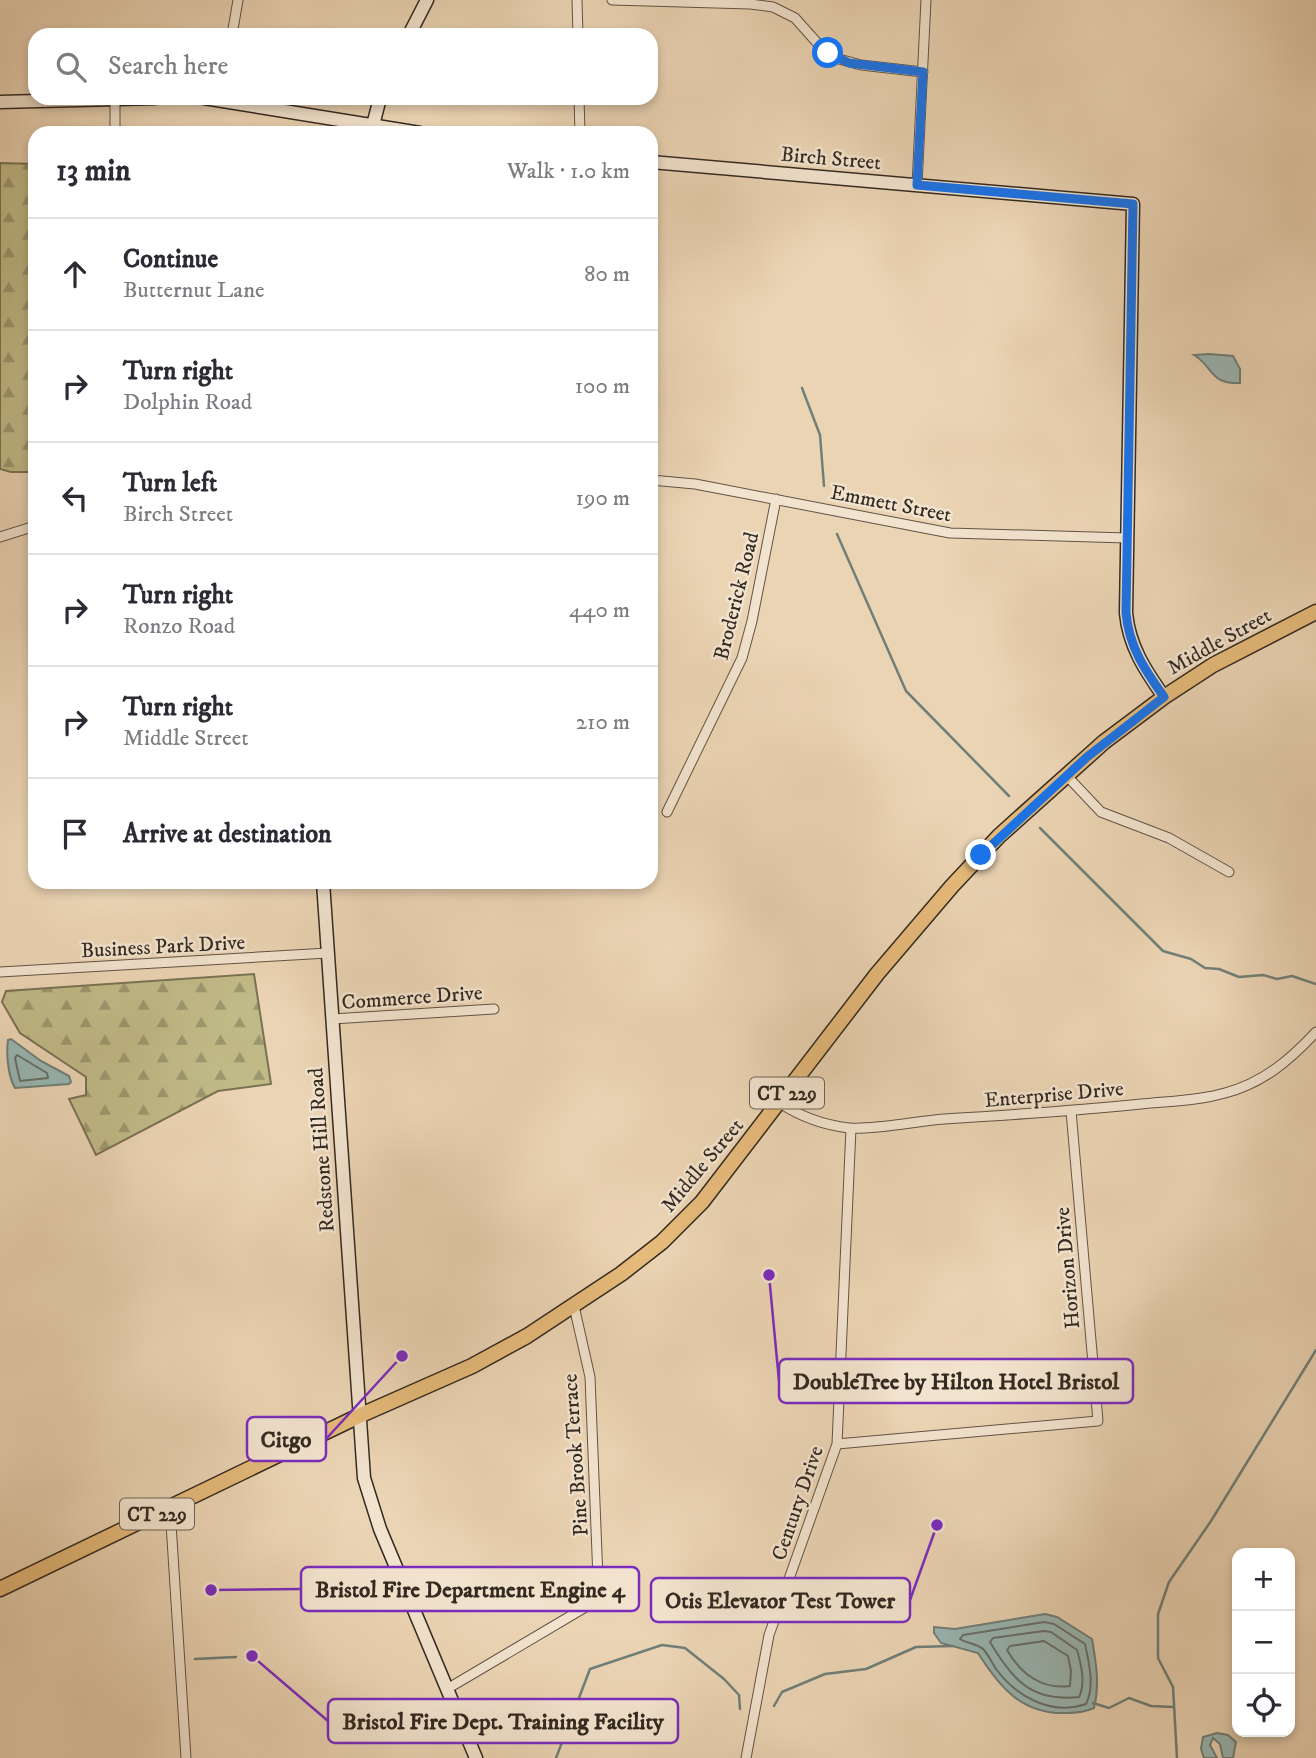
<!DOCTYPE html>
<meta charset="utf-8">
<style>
body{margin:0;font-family:"IM FELL DW Pica",serif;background:#f2f2f3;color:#2b2b33}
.controls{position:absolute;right:21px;bottom:21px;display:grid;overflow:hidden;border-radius:14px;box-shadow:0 4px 10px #0003}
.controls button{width:63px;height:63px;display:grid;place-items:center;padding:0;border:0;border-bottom:2px solid #e1e1e2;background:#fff;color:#2b2b33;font:35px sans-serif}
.stop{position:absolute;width:21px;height:21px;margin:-16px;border:5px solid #1a73e8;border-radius:50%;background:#fff}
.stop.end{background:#1a73e8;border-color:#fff;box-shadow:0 2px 7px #0008}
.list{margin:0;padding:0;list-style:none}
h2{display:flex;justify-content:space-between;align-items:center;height:91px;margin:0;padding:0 28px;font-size:30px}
h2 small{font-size:23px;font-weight:400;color:#7c7c81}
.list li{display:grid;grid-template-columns:46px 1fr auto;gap:21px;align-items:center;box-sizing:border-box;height:112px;padding:0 28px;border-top:2px solid #e1e1e2}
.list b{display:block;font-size:26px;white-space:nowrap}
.list p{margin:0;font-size:23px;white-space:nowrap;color:#7c7c81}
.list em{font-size:23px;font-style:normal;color:#7c7c81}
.icon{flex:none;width:38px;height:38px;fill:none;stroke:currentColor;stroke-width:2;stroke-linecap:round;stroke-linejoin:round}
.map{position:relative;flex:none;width:1316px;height:1758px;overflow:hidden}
.search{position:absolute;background:#fff;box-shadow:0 4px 10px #0003;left:28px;top:28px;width:630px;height:77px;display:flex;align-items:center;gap:18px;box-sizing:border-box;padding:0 24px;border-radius:21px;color:#7c7c81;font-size:26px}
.panel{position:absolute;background:#fff;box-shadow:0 4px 10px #0003;left:28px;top:126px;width:630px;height:763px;border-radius:21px}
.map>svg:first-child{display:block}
</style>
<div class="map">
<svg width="1316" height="1758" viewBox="0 0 1316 1758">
<defs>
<pattern id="forest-firs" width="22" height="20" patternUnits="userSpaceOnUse" patternTransform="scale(1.75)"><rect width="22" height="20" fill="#c0ba87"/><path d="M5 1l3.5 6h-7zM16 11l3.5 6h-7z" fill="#9d976e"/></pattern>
</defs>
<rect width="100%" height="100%" fill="#ebd4b4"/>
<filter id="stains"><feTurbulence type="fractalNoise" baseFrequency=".00286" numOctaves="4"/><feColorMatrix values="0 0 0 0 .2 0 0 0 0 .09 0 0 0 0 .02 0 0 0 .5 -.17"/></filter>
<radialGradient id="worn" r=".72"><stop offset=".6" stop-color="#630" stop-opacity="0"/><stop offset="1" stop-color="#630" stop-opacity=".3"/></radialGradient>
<!-- forest -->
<path fill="url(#forest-firs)" stroke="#7a7254" stroke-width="2" d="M0,163L35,164V472H11L0,469Z
M254,974L271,1084L218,1091L96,1155L69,1099L86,1095V1077L20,1033L2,1002L6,991Z"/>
<!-- water -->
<path fill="#99b7b4" stroke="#707f79" stroke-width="2" d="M1209,354L1233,356L1240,369V383C1209,384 1214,367 1194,355Z
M11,1039L41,1061L69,1076L71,1082L69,1084L15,1088C8,1076 6,1054 8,1040Z
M1045,1614L1057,1617L1092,1639C1096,1663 1100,1684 1094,1708C1085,1712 1077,1713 1067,1713C1023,1715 1000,1688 978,1653L941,1643L934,1633V1627L955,1629Z
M1217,1733L1228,1735L1236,1742L1233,1758H1223L1220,1744L1213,1738L1210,1745L1217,1758H1204L1201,1749L1203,1737Z"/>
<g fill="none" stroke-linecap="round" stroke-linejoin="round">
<!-- shore -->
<path stroke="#66706a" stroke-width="2" d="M17,1055L47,1073L48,1078L20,1081L15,1058Z
M1044,1622L1054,1624L1085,1644C1089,1663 1095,1686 1086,1704C1051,1716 1017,1697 996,1669C992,1663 989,1656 984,1650C978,1643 967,1644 960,1639L963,1635Z
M1044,1631L1051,1632L1077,1650C1081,1664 1086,1683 1079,1697C1032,1702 1013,1681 990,1642L993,1638Z
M1044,1641L1068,1656L1071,1671L1070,1686C1042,1690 1021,1674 1007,1650L1010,1646Z"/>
<!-- stream -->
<path stroke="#707f79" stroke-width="2.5" d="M802,388L820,435L824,486
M837,534L906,691L1009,796
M1040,828L1163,951L1191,959L1205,968L1219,969L1239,977L1263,975L1277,979L1292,976L1316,984
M195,1659L236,1657
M1093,1703L1109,1708L1129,1698L1151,1706L1174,1707
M774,1706L782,1692L825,1674L866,1669L916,1647L953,1646
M556,1758L590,1669L662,1645L685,1648L724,1679L739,1695L740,1709
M1177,1758L1173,1687L1158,1658V1614L1169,1582L1211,1521L1316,1350"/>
<defs>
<path id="street" d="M577,0L578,35
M612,0L750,4L773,7L795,18L820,46L839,59L861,65L923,72
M232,35L238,0
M579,98L580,133
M115,99V133
M917,185L926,0
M651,480L695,484L950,533L1127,538
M0,537L35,526
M1066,775L1101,812L1169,838L1229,872
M667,812L742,658L752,621L776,499
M272,882H301
M0,972L328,953
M332,1019L494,1009
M780,1103C801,1117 824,1125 849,1128C875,1130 917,1121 944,1119C1010,1115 1075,1111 1141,1104C1168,1101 1198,1101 1225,1093C1263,1083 1290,1060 1316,1032
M837,1444L1098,1421L1071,1111
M170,1508L186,1758
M447,1689L584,1608L593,1595L598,1579L590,1377L574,1306
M746,1758L769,1635L837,1444L851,1128"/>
<path id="secondary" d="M409,35L427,0
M204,98L420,133
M0,102L155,98
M371,133L380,98
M651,162L1133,204L1126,613C1129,646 1145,670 1164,697
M323,882L364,1478L380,1529L476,1758"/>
<path id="primary" d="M0,1589L361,1415L472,1366L527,1336L621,1274L662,1242L702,1202L877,974L952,886L999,836L1104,742L1164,697L1213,665L1316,612"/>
</defs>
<!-- street casing -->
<use href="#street" stroke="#615446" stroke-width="11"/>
<!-- secondary casing -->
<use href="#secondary" stroke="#332a21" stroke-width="15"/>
<!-- primary casing -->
<use href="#primary" stroke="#332a21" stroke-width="17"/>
<!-- street -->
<use href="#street" stroke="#f2e3ce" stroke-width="9"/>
<!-- secondary -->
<use href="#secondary" stroke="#f2e3ce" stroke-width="12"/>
<!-- primary -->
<use href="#primary" stroke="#e6ba7a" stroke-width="14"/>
</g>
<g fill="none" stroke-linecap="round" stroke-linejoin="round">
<!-- route -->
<path stroke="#1a73e8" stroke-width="9" d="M828,53L849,63L923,72L917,185L1133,204L1126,613C1129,647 1145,670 1164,697L1087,757L981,855"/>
</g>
<g text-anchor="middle" stroke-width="5" stroke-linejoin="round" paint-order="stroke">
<!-- shield labels -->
<g fill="#f2e3ce" stroke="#6c6255" stroke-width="2">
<rect x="750" y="1077.5" width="74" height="31" rx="5"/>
<rect x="120" y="1498.5" width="74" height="31" rx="5"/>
</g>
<g font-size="19" font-weight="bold" fill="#332a21">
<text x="787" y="1100">CT 229</text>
<text x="157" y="1521">CT 229</text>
</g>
<!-- street labels -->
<g font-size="21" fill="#332a21" stroke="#f2e3ce">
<text transform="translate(831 158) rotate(5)" y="7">Birch Street</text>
<text transform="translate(891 503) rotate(11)" y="7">Emmett Street</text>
<text transform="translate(736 596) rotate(-76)" y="7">Broderick Road</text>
<text transform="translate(1219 641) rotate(-29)" y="7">Middle Street</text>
<text transform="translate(163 946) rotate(-3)" y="7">Business Park Drive</text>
<text transform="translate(412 997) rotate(-4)" y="7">Commerce Drive</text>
<text transform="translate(1054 1094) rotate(-5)" y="7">Enterprise Drive</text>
<text transform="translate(321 1150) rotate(-94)" y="7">Redstone Hill Road</text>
<text transform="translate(702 1165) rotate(-50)" y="7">Middle Street</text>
<text transform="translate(1067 1268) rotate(-95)" y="7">Horizon Drive</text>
<text transform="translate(575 1455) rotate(-94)" y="7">Pine Brook Terrace</text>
<text transform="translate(797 1503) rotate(-71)" y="7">Century Drive</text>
</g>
</g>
<!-- callouts -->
<path fill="none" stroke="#7b2cbf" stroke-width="2.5" d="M769 1275L779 1381M402 1356L326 1439M211 1590L301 1589M937 1525L910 1600M252 1656L328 1721"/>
<g fill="#7b2cbf" stroke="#f2e3ce" stroke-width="2.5">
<circle cx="769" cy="1275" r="7"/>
<circle cx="402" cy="1356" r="7"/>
<circle cx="211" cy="1590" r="7"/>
<circle cx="937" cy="1525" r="7"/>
<circle cx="252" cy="1656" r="7"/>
</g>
<g fill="#f2e3ce" stroke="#7b2cbf" stroke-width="2.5">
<rect x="779" y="1359" width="354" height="44" rx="7"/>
<rect x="247" y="1417" width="79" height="44" rx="7"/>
<rect x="301" y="1567" width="338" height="44" rx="7"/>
<rect x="651" y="1578" width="259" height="44" rx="7"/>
<rect x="328" y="1699" width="350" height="44" rx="7"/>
</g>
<g font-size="23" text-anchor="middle" font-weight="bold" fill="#332a21">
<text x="956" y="1389">DoubleTree by Hilton Hotel Bristol</text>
<text x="286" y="1447">Citgo</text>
<text x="470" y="1597">Bristol Fire Department Engine 4</text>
<text x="780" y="1608">Otis Elevator Test Tower</text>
<text x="503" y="1729">Bristol Fire Dept. Training Facility</text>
</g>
<rect width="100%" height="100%" filter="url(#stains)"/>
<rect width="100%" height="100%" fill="url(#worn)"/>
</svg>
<div class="controls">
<button>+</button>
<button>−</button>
<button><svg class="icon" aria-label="locate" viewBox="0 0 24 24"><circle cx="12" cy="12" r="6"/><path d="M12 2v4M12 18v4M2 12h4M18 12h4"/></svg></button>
</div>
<div class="stop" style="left:828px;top:53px"></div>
<div class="stop end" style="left:981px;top:855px"></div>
<div class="search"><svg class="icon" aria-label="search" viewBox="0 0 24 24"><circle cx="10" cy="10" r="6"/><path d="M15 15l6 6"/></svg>Search here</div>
<section class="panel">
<h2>13 min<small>Walk · 1.0 km</small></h2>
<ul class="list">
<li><svg class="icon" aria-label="ahead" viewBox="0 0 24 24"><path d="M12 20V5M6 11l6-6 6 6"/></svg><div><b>Continue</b><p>Butternut Lane</p></div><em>80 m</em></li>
<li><svg class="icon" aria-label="right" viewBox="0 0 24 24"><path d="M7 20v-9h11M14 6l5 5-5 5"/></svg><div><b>Turn right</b><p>Dolphin Road</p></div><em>100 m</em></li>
<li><svg class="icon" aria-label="left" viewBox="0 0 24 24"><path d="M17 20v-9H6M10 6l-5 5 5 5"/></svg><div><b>Turn left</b><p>Birch Street</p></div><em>190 m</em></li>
<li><svg class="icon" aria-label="right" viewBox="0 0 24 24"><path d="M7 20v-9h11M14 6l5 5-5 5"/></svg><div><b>Turn right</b><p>Ronzo Road</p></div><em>440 m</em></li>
<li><svg class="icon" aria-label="right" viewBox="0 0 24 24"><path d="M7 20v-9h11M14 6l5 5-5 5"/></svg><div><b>Turn right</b><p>Middle Street</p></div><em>210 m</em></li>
<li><svg class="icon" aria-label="arrive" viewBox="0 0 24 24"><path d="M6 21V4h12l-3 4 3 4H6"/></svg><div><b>Arrive at destination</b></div></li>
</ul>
</section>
</div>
